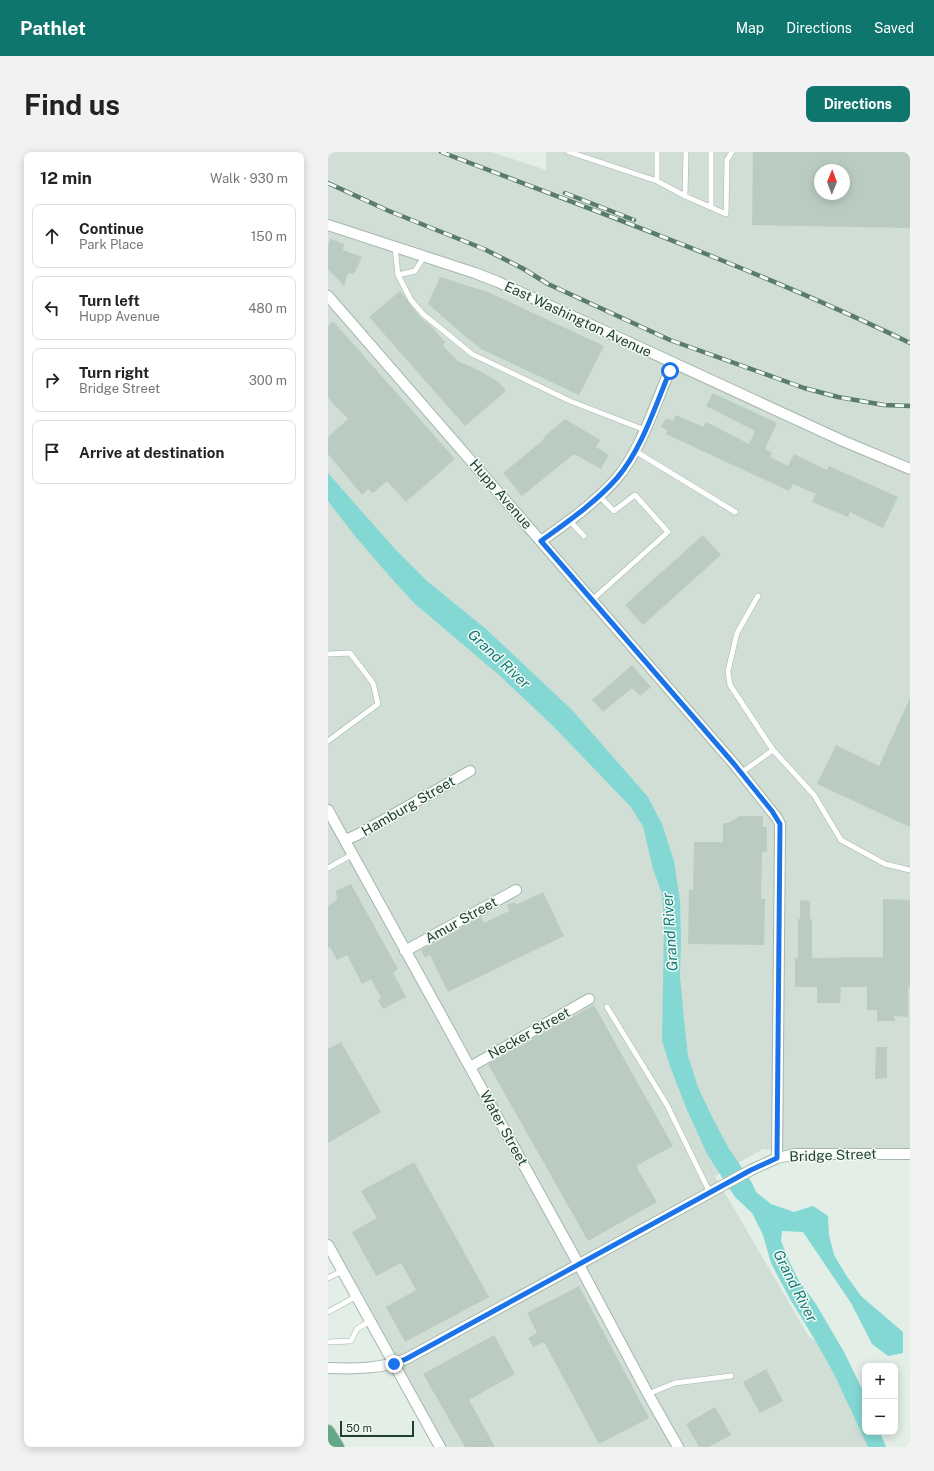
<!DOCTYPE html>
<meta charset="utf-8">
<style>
body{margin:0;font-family:"Public Sans",sans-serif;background:#f2f2f2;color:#222}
.controls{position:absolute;right:12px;bottom:12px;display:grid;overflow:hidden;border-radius:8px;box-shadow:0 2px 10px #0003}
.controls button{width:36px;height:36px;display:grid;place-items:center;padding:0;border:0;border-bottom:1px solid #e0e0e0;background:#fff;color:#222;font:20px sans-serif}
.compass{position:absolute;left:486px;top:12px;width:36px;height:36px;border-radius:50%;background:#fff;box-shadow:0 2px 10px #0003;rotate:1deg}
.scale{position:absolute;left:12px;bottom:10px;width:74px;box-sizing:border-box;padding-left:4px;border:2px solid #204131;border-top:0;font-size:11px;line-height:14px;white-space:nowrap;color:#204131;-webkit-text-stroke:3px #f3faf5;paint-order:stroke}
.stop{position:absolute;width:12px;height:12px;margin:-9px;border:3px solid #1a73e8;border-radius:50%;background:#fff}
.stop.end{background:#1a73e8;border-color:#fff;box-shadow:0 1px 4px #0008}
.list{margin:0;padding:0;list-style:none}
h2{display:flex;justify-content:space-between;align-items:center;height:52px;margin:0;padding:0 16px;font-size:17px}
h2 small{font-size:13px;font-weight:400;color:#767676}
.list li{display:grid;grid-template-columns:26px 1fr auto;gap:12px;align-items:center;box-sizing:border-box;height:64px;margin:0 8px 8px;padding:0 8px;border:1px solid #e0e0e0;border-radius:8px}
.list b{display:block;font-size:15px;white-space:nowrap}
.list p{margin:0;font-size:13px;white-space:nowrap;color:#767676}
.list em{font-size:13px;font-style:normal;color:#767676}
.icon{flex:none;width:22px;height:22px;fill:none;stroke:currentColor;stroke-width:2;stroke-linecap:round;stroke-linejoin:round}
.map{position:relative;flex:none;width:582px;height:1295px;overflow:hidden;border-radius:8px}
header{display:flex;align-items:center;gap:24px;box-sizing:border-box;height:56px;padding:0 20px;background:#0f766e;color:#fff}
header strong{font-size:19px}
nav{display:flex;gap:22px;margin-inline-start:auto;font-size:14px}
.intro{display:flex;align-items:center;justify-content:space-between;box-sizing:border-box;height:96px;padding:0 24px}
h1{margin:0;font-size:28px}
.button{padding:10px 18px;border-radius:8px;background:#0f766e;color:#fff;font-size:14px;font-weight:700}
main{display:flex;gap:24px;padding:0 24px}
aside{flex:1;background:#fff;border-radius:8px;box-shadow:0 2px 10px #0003}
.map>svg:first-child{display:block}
</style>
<header>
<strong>Pathlet</strong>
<nav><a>Map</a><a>Directions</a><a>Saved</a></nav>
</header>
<div class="intro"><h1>Find us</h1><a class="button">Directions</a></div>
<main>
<aside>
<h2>12 min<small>Walk · 930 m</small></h2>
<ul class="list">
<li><svg class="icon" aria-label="ahead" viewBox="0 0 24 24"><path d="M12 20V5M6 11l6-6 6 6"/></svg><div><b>Continue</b><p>Park Place</p></div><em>150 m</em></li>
<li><svg class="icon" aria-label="left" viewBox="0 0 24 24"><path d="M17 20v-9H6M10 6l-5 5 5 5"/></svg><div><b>Turn left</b><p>Hupp Avenue</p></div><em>480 m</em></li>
<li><svg class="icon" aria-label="right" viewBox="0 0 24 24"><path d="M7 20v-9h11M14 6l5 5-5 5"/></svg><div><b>Turn right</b><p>Bridge Street</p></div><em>300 m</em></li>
<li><svg class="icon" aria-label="arrive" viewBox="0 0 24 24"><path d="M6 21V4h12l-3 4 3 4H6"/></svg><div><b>Arrive at destination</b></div></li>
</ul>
</aside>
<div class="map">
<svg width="582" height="1295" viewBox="0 0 582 1295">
<rect width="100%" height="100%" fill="#e2eee6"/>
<!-- built -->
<path fill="#d0ded5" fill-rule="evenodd" d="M0,0H163L218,18V0H582V1006L435,997L387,1024L481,1185L487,1188L507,1224L516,1243L546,1295H106L0,1104ZM492,18H516V42H492Z"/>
<!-- water -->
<path fill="#84d8d4" d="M0,321L67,397L99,429L158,477L244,558L320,645L334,672L346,709L352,749L353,789L352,824L356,867L360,904L370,935L383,963L400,995L424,1031L428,1040L443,1052L466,1060L485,1054L500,1064L501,1083L506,1103L518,1123L533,1144L575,1180V1201L560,1204L544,1192L523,1151L475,1080L454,1079L453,1089L462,1111L471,1129L488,1152L516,1200L537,1243V1280H552L558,1295H540L507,1224L487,1188L462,1147L443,1111L435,1083L424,1061L407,1045L379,1002L359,958L343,917L334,889L336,770L334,742L325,717L315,674L302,654L225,574L171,523L86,451L64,427L27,384L0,349Z"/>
<!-- building -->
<path fill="#baccc1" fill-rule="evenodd" d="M425,0H582V76L424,73ZM492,18H516V42H492Z
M2,87L16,92L15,98L34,105L26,122L20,121L16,134L0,117V94Z
M112,125L160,140L276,194L251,243L153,197L138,185L100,152Z
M72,139L92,165L103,174L117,190L115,194L130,209L152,219L172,231L178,239L137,274L41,165Z
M5,169L127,307L78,350L59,329L45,341L40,337L34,343L0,302V285L20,267L0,246V174Z
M385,241L449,271L437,297L444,301L442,305L460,314L466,302L499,318L501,314L570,345L555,376L522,360L520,365L484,350L488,342L465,332L461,339L338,282L340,278L333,275L338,266L345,269L348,263L375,275L378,270L421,292L427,279L378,254Z
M237,267L272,288L268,295L281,303L273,317L246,302L194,344L175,321L214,289L218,283Z
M375,383L393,403L315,473L297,453Z
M304,513L323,535L312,544L304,536L275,560L264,548Z
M582,546V675L489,632L508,593L551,614Z
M412,664H435V675H439V700H434L433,747H437L436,793L360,792L361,738H365L366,690H395V671H400Z
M23,732L70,817L65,821L78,845L55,857L50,848L53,846L43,827L34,832L19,803L9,808L2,795L0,796V754L9,748L8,739Z
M215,740L236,784L120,840L102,803L97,806L93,798L153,765L156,771L181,759L179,753L186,750L188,753Z
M555,747L582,748V835H580V865L566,864L567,869H549V858H539V835H513L512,851H489V835H467V806H470V767H472V748L482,749V767H484V806L555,805Z
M266,853L345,994L308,1014L329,1050L260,1089L160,912Z
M13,890L53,960L0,991V897Z
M548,895H559V926L547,927Z
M86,1010L161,1145L77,1190L58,1155L88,1138L73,1111L48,1124L24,1080L49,1066L33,1039Z
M251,1134L321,1266L271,1292L216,1190L205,1195L200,1186L209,1181L199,1161Z
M166,1183L187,1222L141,1248L167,1295H137L95,1222Z
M438,1217L455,1249L432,1261L415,1230Z
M387,1255L403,1283L381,1295H371L358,1272Z"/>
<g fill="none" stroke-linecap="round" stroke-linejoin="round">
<defs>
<path id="lane" d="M241,0L329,29
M329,0V29L357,44L398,62L399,8L404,0
M357,44L358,0
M383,56V0
M67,95L70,123L83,148L95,162L144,202L242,249L317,278
M70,123L87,119L96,105
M307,299L407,360
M241,368L256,384
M430,444L409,481L400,519L402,533L445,598
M264,448L340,380L307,343L286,359L271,344
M0,502L22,501L45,531L50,552L0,589
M413,621L445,598L486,643L513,688L557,712L582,718
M0,716L25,702
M279,855L339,953L382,1041
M0,1126L14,1119
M0,1160L29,1144
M0,1190L23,1189L29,1177L42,1169
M320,1242L347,1231L403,1224"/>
<path id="street" d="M0,73L147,121L170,130L515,289L582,317
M0,144L406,612L449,666L452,672V681L449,1006
M213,389C240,370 267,351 289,326C314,297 329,246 345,211
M0,658L251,1113L320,1242L350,1295
M17,688L29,683L142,619
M77,799L188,738
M142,915L261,847
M0,1093L112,1295
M0,1216C27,1217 53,1217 78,1207L423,1018L449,1006L468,1002H582"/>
<path id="primary" d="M0,1279L10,1295"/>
</defs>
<!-- lane casing -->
<use href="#lane" stroke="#a4b7ac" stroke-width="6"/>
<!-- street casing -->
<use href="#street" stroke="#a4b7ac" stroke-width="12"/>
<!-- primary casing -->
<use href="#primary" stroke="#c1cac5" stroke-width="14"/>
<!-- lane -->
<use href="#lane" stroke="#fff" stroke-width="5"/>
<!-- street -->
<use href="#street" stroke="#fff" stroke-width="10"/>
<!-- primary -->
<use href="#primary" stroke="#62a888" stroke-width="12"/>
<defs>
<path id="rail" d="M113,0C270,60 431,118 582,191
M0,31L61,59L156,97L194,116L220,132L342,188L476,236L510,245L556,253L582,254
M237,41L306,68"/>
</defs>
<!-- rail casing -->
<use href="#rail" stroke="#5a7c6c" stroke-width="4.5"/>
<!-- rail -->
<use href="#rail" stroke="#f3faf5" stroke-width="3" stroke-dasharray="9" stroke-linecap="butt"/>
</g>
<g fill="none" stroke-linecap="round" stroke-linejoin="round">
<!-- route -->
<path stroke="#1a73e8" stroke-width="5" d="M66,1212L78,1207L423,1018L449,1006L452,672L444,659L406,612L213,389C239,370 267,351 289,326C314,297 327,254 342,219"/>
</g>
<g text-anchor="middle" stroke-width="3" stroke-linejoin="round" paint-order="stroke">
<!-- street labels -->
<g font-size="14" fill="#204131" stroke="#f3faf5">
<text transform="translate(250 167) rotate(25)" y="5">East Washington Avenue</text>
<text transform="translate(173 342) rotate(49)" y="5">Hupp Avenue</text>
<text transform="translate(80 654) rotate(-30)" y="5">Hamburg Street</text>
<text transform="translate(133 768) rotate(-29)" y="5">Amur Street</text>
<text transform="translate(201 881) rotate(-29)" y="5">Necker Street</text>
<text transform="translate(176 976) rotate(61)" y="5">Water Street</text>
<text transform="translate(505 1003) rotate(-2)" y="5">Bridge Street</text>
</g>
<!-- water labels -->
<g font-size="15" font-style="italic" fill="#137d7a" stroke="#f3faf5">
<text transform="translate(171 507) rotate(43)" y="5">Grand River</text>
<text transform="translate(342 780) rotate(-94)" y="5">Grand River</text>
<text transform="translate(467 1134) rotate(63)" y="5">Grand River</text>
</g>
</g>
</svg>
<div class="controls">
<button>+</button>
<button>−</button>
</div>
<svg class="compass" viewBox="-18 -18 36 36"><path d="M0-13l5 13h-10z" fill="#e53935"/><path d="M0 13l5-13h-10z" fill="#767676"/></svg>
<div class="scale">50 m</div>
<div class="stop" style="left:342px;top:219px"></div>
<div class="stop end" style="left:66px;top:1212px"></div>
</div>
</main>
